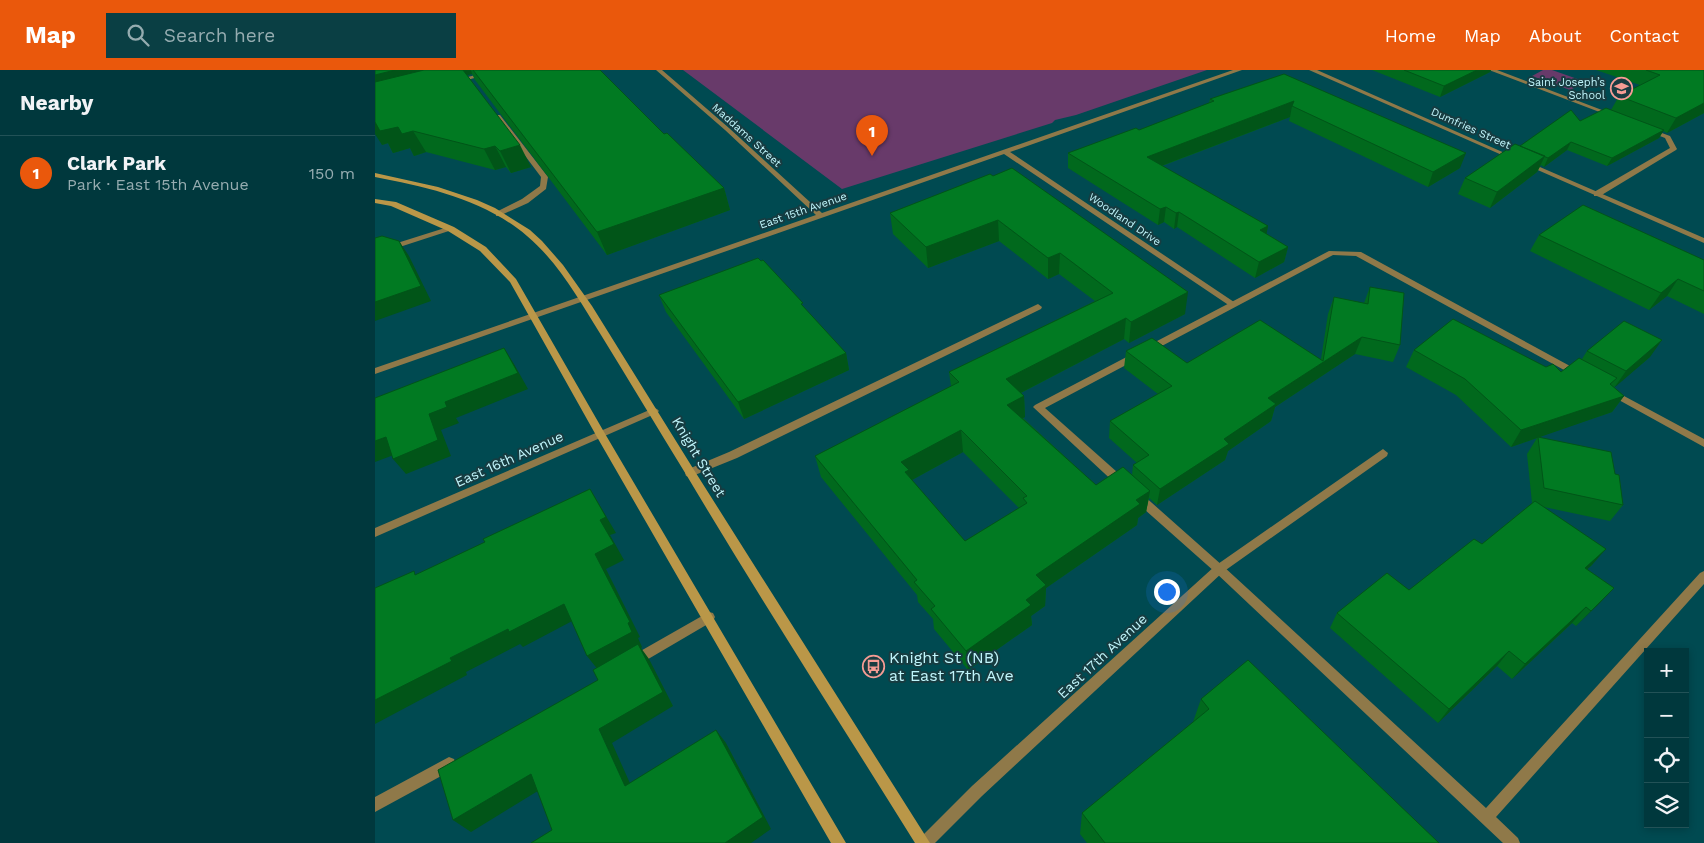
<!DOCTYPE html>
<meta charset="utf-8">
<style>
body{margin:0;font-family:"Work Sans",sans-serif;background:#0a3f44;color:#f1f3f6}
.controls{position:absolute;right:15px;bottom:15px;display:grid;overflow:hidden;border-radius:0px;box-shadow:0 2px 8px #0003}
.controls button{width:45px;height:45px;display:grid;place-items:center;padding:0;border:0;border-bottom:1px solid #225257;background:#00383d;color:#f1f3f6;font:25px sans-serif}
.you{position:absolute;left:791px;top:521px;width:18px;height:18px;margin:-12px;border:4px solid #fff;border-radius:50%;background:#1a73e8;box-shadow:0 0 0 8px #1a73e833}
.badge{display:grid;place-items:center;width:32px;height:32px;border-radius:50%;background:#ea580c;color:#fff;font-size:16px;font-weight:700}
.pin{position:absolute;translate:-50% -41px;filter:drop-shadow(0 1px 2px #0008)}
.pin::after{content:'';position:absolute;top:26px;width:18px;height:15px;background:inherit;clip-path:polygon(0 0,100% 0,50% 100%)}
.list{margin:0;padding:0;list-style:none}
h2{display:flex;justify-content:space-between;align-items:center;height:65px;margin:0;padding:0 20px;font-size:21px}
h2 small{font-size:16px;font-weight:400;color:#95acb0}
.list li{display:grid;grid-template-columns:32px 1fr auto;gap:15px;align-items:center;box-sizing:border-box;height:75px;padding:0 20px;border-top:1px solid #225257}
.list b{display:block;font-size:19px;white-space:nowrap}
.list p{margin:0;font-size:16px;white-space:nowrap;color:#95acb0}
.list em{font-size:16px;font-style:normal;color:#95acb0}
.icon{flex:none;width:28px;height:28px;fill:none;stroke:currentColor;stroke-width:2;stroke-linecap:round;stroke-linejoin:round}
.map{position:relative;flex:none;width:1329px;height:773px;overflow:hidden}
header{display:flex;align-items:center;gap:30px;box-sizing:border-box;height:70px;padding:0 25px;background:#ea580c;color:#fff}
header strong{font-size:24px}
nav{display:flex;gap:28px;margin-inline-start:auto;font-size:18px}
.search{width:350px;height:45px;background:#0a3f44;display:flex;align-items:center;gap:12px;box-sizing:border-box;padding:0 18px;border-radius:0px;color:#95acb0;font-size:19px}
main{display:flex}
aside{flex:1;background:#00383d}
.map>svg:first-child{display:block}
</style>
<header>
<strong>Map</strong>
<div class="search"><svg class="icon" aria-label="search" viewBox="0 0 24 24"><circle cx="10" cy="10" r="6"/><path d="M15 15l6 6"/></svg>Search here</div>
<nav><a>Home</a><a>Map</a><a>About</a><a>Contact</a></nav>
</header>
<main>
<aside>
<h2>Nearby<small></small></h2>
<ul class="list">
<li><span class="badge">1</span><div><b>Clark Park</b><p>Park · East 15th Avenue</p></div><em>150 m</em></li>
</ul>
</aside>
<div class="map">
<svg width="1329" height="773" viewBox="0 0 1329 773">
<rect width="100%" height="100%" fill="#004a51"/>
<!-- green -->
<path fill="#683a6a" d="M308,0H832L701,45L680,50L677,53L467,119Z
M1168,0H1177L1211,12L1195,20L1157,6Z"/>
<g fill="none" stroke-linecap="round" stroke-linejoin="round">
<!-- lane -->
<path fill="#8f7949" fill-rule="evenodd" d="M1114,0H1122L1240,45L1235,46Z
M121,45H125L173,107L171,119L153,133L124,146H121V142L147,129L165,116L166,107L121,47Z
M1272,59H1276L1295,66L1302,79L1301,80L1225,126H1219V122L1295,78L1290,68L1272,61Z
M73,157H76L80,159L0,185V180Z
M954,181L986,182L1206,302L1208,304L1203,307L1200,306L981,186L958,185L670,338L751,410L752,413L751,416H743L658,337L660,335Z
M663,234L667,237L666,239L362,388L315,407L311,406L310,403L311,400L354,382Z
M1236,319L1329,369V377L1233,324L1231,322Z
M764,424L768,425L848,496L1111,738L1325,503L1329,501V514L1121,747L1143,768L1145,773H1128L840,502L760,431L759,428L760,425Z
M334,542L338,543L340,547L338,551L263,595L259,597L255,595L253,591L255,587Z
M74,687L79,689L81,694L79,699L0,742V727Z"/>
<!-- street -->
<path fill="#8f7949" fill-rule="evenodd" d="M119,0H129L81,13L78,11Z
M281,0H287L354,58L447,143L858,0H867L635,82L862,234L861,236H855L629,84L0,304V298L441,145L350,60Z
M934,0H942L1141,88L1136,89Z
M1151,91L1329,168V173L1149,94L1148,93Z
M279,338L282,339L284,341L282,343L0,467V458Z
M1008,379L1013,383L1012,386L848,502L607,726L560,773H543L545,768L597,716L840,496Z"/>
<!-- secondary -->
<path fill="#ba9748" fill-rule="evenodd" d="M0,103L63,117L102,130L120,138L155,160L167,171L188,195L217,236L319,400L555,773H540C464,651 386,530 312,406C283,359 255,312 226,265C204,230 184,193 152,166C110,130 53,117 0,107Z
M0,129L21,132L79,157L111,177L141,209L229,362L471,773H456L222,367L135,212L105,181L73,161L16,136L0,133Z"/>
</g>
<!-- wall -->
<path fill="#01691d" fill-rule="evenodd" d="M0,0H225L289,64L349,118L355,140L232,185L100,10L97,4L92,5L156,97L136,103L131,97L120,100L51,82L39,86L35,78L18,83L13,73L7,75Z
M997,0H1116L1115,2L1065,27Z
M1221,0H1329V43L1292,63L1288,61L1284,68L1232,96L1192,80L1169,97L1166,95L1162,102L1115,138L1083,124L1090,108L1145,76L1205,51L1236,40L1244,26L1265,15Z
M909,4L1085,98L1053,117L914,51L915,47L787,96L893,156L891,164L913,177L909,192L880,208L802,157L799,159L789,152L783,155L693,98V83L764,60L834,33L835,29Z
M615,104L810,244L754,273L749,269L646,323L649,326L650,347L648,348L721,415L757,405L758,395L762,393L734,368L735,351L783,324L749,298L751,281L812,293L946,289L953,244L959,227L989,233L995,217L1025,275L1018,292L980,284L900,337L896,351L853,381L850,390L782,435L774,428L771,442L763,448L762,455L671,518L670,536L656,546L657,555L593,600L559,559L558,549L543,532L542,525L446,407L440,386L576,316L574,302L720,231L684,204L673,209L624,171L553,198L518,164L515,143ZM588,382L644,438L590,471L537,410Z
M1164,165L1329,190V244L1292,226L1274,240L1155,181Z
M284,225L430,239L471,283L474,300L369,349L291,242Z
M1039,280L1171,297L1186,302L1207,289L1212,281L1275,287L1239,317L1249,326L1237,342L1164,367L1240,404L1248,435L1235,451L1169,437L1217,495L1212,499L1239,518L1201,556L1197,553L1137,609L1122,596L1063,653L955,558L962,543L1034,520L1107,474L1157,433L1152,384L1162,368L1136,377L1081,325L1031,297Z
M826,629L1064,773H712L705,764L707,743L818,652Z"/>
<!-- shaded-wall -->
<path fill="#015518" d="M20,0H96L97,4L0,28V5Z
M1102,0H1116L1115,2L1065,27L1069,16Z
M919,31L917,36L915,47L770,102L772,87Z
M1329,33V43L1292,63L1301,48Z
M0,52L23,57L38,61L51,82L39,86L35,78L18,83L13,73L7,75L0,64Z
M1289,60L1284,68L1232,96L1237,88Z
M1196,72L1192,80L1169,97L1173,88Z
M145,75L156,97L136,103L125,81Z
M120,76L131,97L120,100L109,79Z
M1091,83L1085,98L1053,117L1058,102Z
M1170,86L1162,102L1115,138L1122,122Z
M349,118L355,140L232,185L222,162Z
M791,137L789,152L783,155L785,139Z
M804,142L802,157L799,159L801,143Z
M623,150L624,171L553,198L551,177Z
M893,156L890,172L885,160Z
M24,171L34,186L56,231L0,251V232Z
M913,177L909,192L880,208L884,192Z
M685,183L684,204L673,209V188Z
M1303,209L1292,226L1274,240L1286,223Z
M813,222L810,244L754,273L756,252Z
M751,248L749,269L632,330L631,309Z
M987,267L980,284L900,337L896,351L853,381L850,390L782,435L785,419L849,369L893,328Z
M1287,270L1275,287L1239,318L1251,301Z
M129,278L139,294L153,319L81,348L84,353L66,360L76,386L31,404L18,389L54,344L70,332Z
M471,283L474,300L369,349L363,332Z
M649,326L650,347L633,356L632,335Z
M1249,326L1237,342L1136,377L1146,360Z
M586,360L588,382L535,411L537,421L526,392Z
M11,367L24,383L0,392V371Z
M215,419L241,463L235,465L249,490L231,499L265,567L263,568L267,577L266,578L274,589L298,636L237,673L262,729L250,716L224,659V601L212,586L220,484L225,450Z
M775,421L771,442L763,448L762,455L671,518L670,536L656,546L657,555L593,600L591,581L651,530L661,505L761,430Z
M1231,479L1217,495L1196,513L1210,498Z
M1239,518L1224,534L1201,556Z
M189,534L201,549L148,577L145,574L91,602L92,605L0,654V630L75,588L133,559Z
M1211,537L1197,553L1137,609L1150,594Z
M1134,581L1122,596L1063,653L1074,639Z
M341,660L351,673L396,759L376,773H350Z
M156,704L171,716L96,762L78,750Z"/>
<!-- building -->
<path fill="#017a22" stroke="#015518" fill-rule="evenodd" d="M0,0H20L0,5Z
M49,0H88L145,75L125,81L120,76L109,79L38,61L27,64L23,57L5,61L0,52V12Z
M98,0H225L289,64L292,63L349,118L222,162Z
M1029,0H1102L1069,16Z
M1271,0H1329V33L1301,48L1244,26L1285,5Z
M909,4L1091,83L1058,102L917,36L919,31L772,87L893,156L885,160L913,177L884,192L804,142L801,143L791,137L785,139L693,83L761,58L764,60L839,31L835,29Z
M1231,38L1289,60L1237,88L1196,72L1173,88L1145,76L1196,40L1205,51Z
M1140,74L1170,86L1122,122L1090,108Z
M637,98L813,222L756,252L751,248L631,309L649,326L632,335L721,415L748,397L775,421L761,430L765,434L661,505L671,515L651,530L656,535L591,581L556,539L560,536L539,512L542,510L440,386L584,312L574,302L738,223L685,183L673,188L623,150L551,177L515,143L615,104L618,106ZM586,360L652,426L648,428L652,433L590,471L530,402L534,400L526,392Z
M1208,135L1329,190V221L1303,209L1286,223L1164,165Z
M7,166L24,171L46,216L0,232V168Z
M383,188L386,191L388,190L428,233L426,234L471,283L363,332L284,225Z
M995,217L1029,223L1025,275L987,267L893,328L901,334L849,369L854,374L785,419L758,395L774,385L735,351L797,316L751,281L777,268L812,293L885,250L948,291L959,227L993,234Z
M1078,249L1171,297L1178,294L1186,302L1204,288L1242,308L1235,314L1249,326L1146,360L1090,309L1039,280Z
M1249,251L1287,270L1251,301L1212,281Z
M129,278L143,303L70,332L72,337L54,344L63,370L18,389L11,367L0,371V328Z
M1163,367L1236,382L1240,404L1244,405L1248,435L1169,418Z
M215,419L231,447L225,450L239,474L220,484L255,552L253,553L257,562L212,586L189,534L134,562L133,559L75,588L77,591L0,630V518L39,501L40,505L110,472L108,469Z
M1160,431L1231,479L1210,498L1239,518L1216,541L1211,537L1150,594L1134,581L1074,639L962,543L1012,503L1034,520L1099,469L1107,474Z
M263,574L288,622L224,659L250,716L341,660L388,747L350,773H156L177,760L156,704L78,750L63,700L223,610L218,600Z
M873,590L1064,773H730L707,743L834,639L826,629Z"/>
<!-- icons -->
<defs>
<symbol id="school-ring" viewBox="-11 -11 22 22"><circle r="9.5" fill="#173c41" stroke="#f59c94" stroke-width="1.5"/><path d="M0-5L7-2L0 1L-7-2ZM-4 1L0 2.5L4 1V4Q0 6-4 4Z" fill="#f59c94"/></symbol>
<symbol id="bus-ring" viewBox="-11 -11 22 22"><circle r="9.5" fill="#173c41" stroke="#f59c94" stroke-width="1.5"/><path d="M-5-6H5V4H4V6H2V4H-2V6H-4V4H-5ZM-3.5-4V0h7V-4ZM-3.5 1.2v1.5H-2V1.2ZM2 1.2v1.5H3.5V1.2Z" fill="#f59c94"/></symbol>
</defs>
<g fill-rule="evenodd">
<use href="#school-ring" x="1234" y="6" width="25" height="25"/>
<use href="#bus-ring" x="486" y="584" width="25" height="25"/>
</g>
<g text-anchor="middle" stroke-width="4" stroke-linejoin="round" paint-order="stroke">
<!-- far-poi labels -->
<g font-size="11" fill="#c0f5fb" stroke="#173c41" text-anchor="end">
<text x="1230" y="16">Saint Joseph’s<tspan x="1230" dy="13">School</tspan></text>
</g>
<!-- far-street labels -->
<g font-size="11" fill="#c0f5fb" stroke="#173c41">
<text transform="translate(1096 58) rotate(24)" y="4">Dumfries Street</text>
<text transform="translate(372 65) rotate(42)" y="4">Maddams Street</text>
<text transform="translate(428 140) rotate(-19)" y="4">East 15th Avenue</text>
<text transform="translate(750 149) rotate(34)" y="4">Woodland Drive</text>
</g>
<!-- street labels -->
<g font-size="14" fill="#c0f5fb" stroke="#173c41">
<text transform="translate(324 387) rotate(59)" y="5">Knight Street</text>
<text transform="translate(134 389) rotate(-24)" y="5">East 16th Avenue</text>
<text transform="translate(727 586) rotate(-43)" y="5">East 17th Avenue</text>
</g>
<!-- near-poi labels -->
<g font-size="16" fill="#c0f5fb" stroke="#173c41" text-anchor="start">
<text x="514" y="593">Knight St (NB)<tspan x="514" dy="18">at East 17th Ave</tspan></text>
</g>
</g>
</svg>
<div class="controls">
<button>+</button>
<button>−</button>
<button><svg class="icon" aria-label="locate" viewBox="0 0 24 24"><circle cx="12" cy="12" r="6"/><path d="M12 2v4M12 18v4M2 12h4M18 12h4"/></svg></button>
<button><svg class="icon" aria-label="layers" viewBox="0 0 24 24"><path d="M12 4l9 5-9 5-9-5zM3 14l9 5 9-5"/></svg></button>
</div>
<div class="you"></div>
<div class="pin badge" style="left:497px;top:86px">1</div>
</div>
</main>
